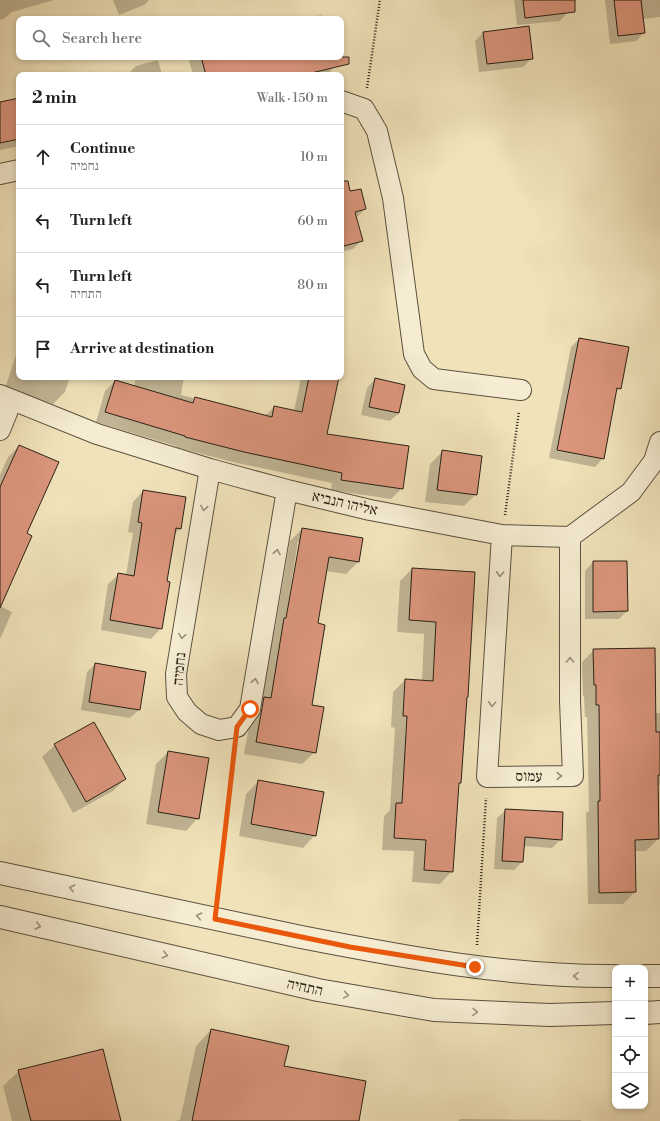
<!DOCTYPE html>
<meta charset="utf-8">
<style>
body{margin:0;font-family:"Libre Bodoni","Frank Ruhl Libre",serif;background:#f6f6f6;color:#222}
.controls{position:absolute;right:12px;bottom:12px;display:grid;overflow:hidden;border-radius:8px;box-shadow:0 2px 6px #0003}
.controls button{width:36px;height:36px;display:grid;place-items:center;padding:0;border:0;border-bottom:1px solid #e0e0e0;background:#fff;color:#222;font:20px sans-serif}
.stop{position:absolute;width:12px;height:12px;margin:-9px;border:3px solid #ea580c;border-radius:50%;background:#fff}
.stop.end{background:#ea580c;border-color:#fff;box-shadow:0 1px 4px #0008}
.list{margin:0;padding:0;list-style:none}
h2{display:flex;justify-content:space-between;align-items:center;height:52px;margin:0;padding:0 16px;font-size:17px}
h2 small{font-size:13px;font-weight:400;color:#767676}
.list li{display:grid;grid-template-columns:26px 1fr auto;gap:12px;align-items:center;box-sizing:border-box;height:64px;padding:0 16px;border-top:1px solid #e0e0e0}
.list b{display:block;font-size:15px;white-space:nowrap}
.list p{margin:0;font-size:13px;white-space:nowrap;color:#767676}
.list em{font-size:13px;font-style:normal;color:#767676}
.icon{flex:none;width:22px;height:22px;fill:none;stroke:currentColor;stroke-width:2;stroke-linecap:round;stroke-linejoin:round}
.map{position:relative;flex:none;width:660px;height:1121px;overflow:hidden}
.search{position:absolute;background:#fff;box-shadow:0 2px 6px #0003;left:16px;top:16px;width:328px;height:44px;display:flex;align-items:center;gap:10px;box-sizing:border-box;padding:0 14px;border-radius:8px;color:#767676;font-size:15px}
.panel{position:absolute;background:#fff;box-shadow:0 2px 6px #0003;left:16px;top:72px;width:328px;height:308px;border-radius:8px}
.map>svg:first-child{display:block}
</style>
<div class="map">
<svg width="660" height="1121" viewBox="0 0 660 1121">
<rect width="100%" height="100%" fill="#f0e2b9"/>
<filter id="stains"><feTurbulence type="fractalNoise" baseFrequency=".005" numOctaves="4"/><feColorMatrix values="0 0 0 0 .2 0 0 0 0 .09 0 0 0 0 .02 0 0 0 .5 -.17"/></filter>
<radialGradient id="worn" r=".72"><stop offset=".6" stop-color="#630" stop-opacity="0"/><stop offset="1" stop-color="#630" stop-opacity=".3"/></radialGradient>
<!-- shadow -->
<path fill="#0003" fill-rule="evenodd" d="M0,0H54L12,12L5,18L0,20Z
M113,0H149L144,5L119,15Z
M514,0H567L568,12L560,21L517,25Z
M605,0H660V17L642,19L644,33L636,41L610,44Z
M321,15L322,19H307Z
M484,32L532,58L523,67L479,72L475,41Z
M188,57H332L334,67L326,75H193Z
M158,60L162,75H127L136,66Z
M19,99V146L0,150V103Z
M341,195L365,209L356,218L361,241L353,249L341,252Z
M579,339L620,388L615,393L603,458L595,467L549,458L571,347Z
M19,346V377H70L65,392L53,404L5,388Z
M136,377H184L181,395L265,416L274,407L294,411L301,378L303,377H338L326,435L402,488L391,499L331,490L332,483L233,462L175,447L176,446L96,422L105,391L115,381L134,387Z
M375,379L404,386L399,413L390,421L361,415L367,388Z
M19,446L26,534L0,606V475L8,457Z
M442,452L476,494L464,506L425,502L430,464Z
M143,491L180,529L174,534L166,582L161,628L151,639L101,630L108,584L119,574L126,575L133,533L128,532L133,502Z
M302,529L362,539L358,562L346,574L326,571L317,624L311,705L315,752L302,764L244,754L252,710L272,631L275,628L290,541ZM298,541H300L287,623H285Z
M593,562L627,611L619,619H585V571Z
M412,569L474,573L467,697L466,698L460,782L458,785L452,871L440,884L412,882L414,851L382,850L384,816L390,810L395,728L391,727L393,692L405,680L422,681L424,634L397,632L400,581Z
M0,606L12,612L0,639Z
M594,650L655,713H660V784L657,786L658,839L646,851H635V892L623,904H588L586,813L589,811L587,717H585L584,696H583L582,662Z
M95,664L145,673L139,710L130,718L81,710L87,672Z
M55,745L125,779L113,791L73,813L42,757Z
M168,752L198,818L186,831L146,824L156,764Z
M259,781L315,835L303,848L239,836L246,794Z
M506,810L561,839L552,848L523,846L522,862L514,870L494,869L497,818Z
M211,1030L272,1121H175L180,1120L196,1046Z
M19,1071L120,1121H12L3,1086Z
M460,1119L581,1120V1121H458Z"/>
<!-- building -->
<path fill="#da957b" stroke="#2a2116" d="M523,0H575V12L525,18Z
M614,0H641L645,33L618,36Z
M529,26L533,59L487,64L483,32Z
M201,57H349V64L303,75H206Z
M19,98V139L0,143V102Z
M341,181H348L350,191L361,189L366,209L355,212L363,241L344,246L341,234Z
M579,338L629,347L621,389L617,388L604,459L557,450Z
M309,377H339L327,434L409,446L403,489L341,480L342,473L244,452L185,437V436L105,412L115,380L193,403L195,397L272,417L274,406L302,412Z
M375,378L405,385L399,413L369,407Z
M19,445L59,462L27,533L32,536L0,608V487Z
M442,450L482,456L477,495L437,490Z
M143,490L186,497L181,529L176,528L167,581L170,582L162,629L110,620L118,573L134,576L142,523L138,522Z
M302,528L363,538L359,562L329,557L318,623L325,625L312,705L324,707L316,753L256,742L264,697L271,698L284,618H286Z
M593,561H627L628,611L593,612Z
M412,568L475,572L468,697H467L461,783H459L453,872L424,870L426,840L394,838L396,803H402L407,716H403L405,679L433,681L436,622L409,620Z
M655,648L656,732H660V775H658L659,839L635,840L636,892L599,893L598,801H600L599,705H596V685H594L593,649Z
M95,663L146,672L140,710L89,702Z
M94,722L126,779L86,802L54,744Z
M168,751L209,758L199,819L158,812Z
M258,780L324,792L316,836L251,824Z
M505,809L563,812L562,840L525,837L523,862L502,861Z
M211,1029L289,1046L284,1066L366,1081L359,1121H192Z
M103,1049L121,1121H31L18,1070Z"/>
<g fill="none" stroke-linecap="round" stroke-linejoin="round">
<defs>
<path id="minor" d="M341,101L364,109L377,131L393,198L414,354L422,369L434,379L521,390
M0,174L19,170
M0,395L97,434L210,469L287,490L370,510L502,535L570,537L631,492L654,461L660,442
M0,430L12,400
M210,469L176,674L177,697L187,712L201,724L219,730L237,727L250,709L287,490
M502,535L487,777L573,776L570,701V537"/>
<path id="tertiary" d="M0,873C100,894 200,916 301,937C404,957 509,977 615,976
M0,917L318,990L434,1010L550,1015L615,1013
M645,976H660
M645,1013L660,1012"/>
</defs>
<!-- minor casing -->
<use href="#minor" stroke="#5c513f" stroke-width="22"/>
<!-- tertiary casing -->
<use href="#tertiary" stroke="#5c513f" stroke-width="24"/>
<!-- path -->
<path stroke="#2a2116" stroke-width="2.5" stroke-dasharray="1 2" stroke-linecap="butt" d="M367,88L380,0
M505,515L519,411
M217,897L234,749
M477,945L486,798"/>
<!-- minor -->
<use href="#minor" stroke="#f5ecd2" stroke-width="20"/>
<!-- tertiary -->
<use href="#tertiary" stroke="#f5ecd2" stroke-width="22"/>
</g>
<!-- one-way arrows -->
<defs><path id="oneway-chevron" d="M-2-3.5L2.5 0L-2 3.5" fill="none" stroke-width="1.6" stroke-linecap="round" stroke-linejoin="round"/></defs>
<g stroke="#9a917d">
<use href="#oneway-chevron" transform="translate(204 508) rotate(99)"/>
<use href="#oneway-chevron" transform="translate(277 552) rotate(-80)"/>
<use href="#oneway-chevron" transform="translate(500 574) rotate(93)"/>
<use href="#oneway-chevron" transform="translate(182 636) rotate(99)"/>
<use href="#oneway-chevron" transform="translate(570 660) rotate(-90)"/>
<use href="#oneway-chevron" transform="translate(255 681) rotate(-80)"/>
<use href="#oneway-chevron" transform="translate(492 704) rotate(93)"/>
<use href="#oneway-chevron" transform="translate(559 776)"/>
<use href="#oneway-chevron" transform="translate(72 888) rotate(-168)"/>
<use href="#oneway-chevron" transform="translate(199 916) rotate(-168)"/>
<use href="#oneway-chevron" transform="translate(38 926) rotate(13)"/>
<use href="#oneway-chevron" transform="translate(165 955) rotate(13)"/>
<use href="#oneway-chevron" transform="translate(576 976) rotate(-178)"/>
<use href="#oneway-chevron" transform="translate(346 995) rotate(9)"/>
<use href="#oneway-chevron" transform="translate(475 1012) rotate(3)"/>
</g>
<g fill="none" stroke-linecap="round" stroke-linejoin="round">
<!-- route -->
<path stroke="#ea580c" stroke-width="5" d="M250,709L237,727L215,919L350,947L475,967"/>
</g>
<g text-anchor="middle" stroke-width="3.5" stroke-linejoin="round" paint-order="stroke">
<!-- street labels -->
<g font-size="15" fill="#2a2116" stroke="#f5ecd2">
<text transform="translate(345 503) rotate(13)" y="5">אליהו הנביא</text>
<text transform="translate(179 669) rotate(-85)" y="5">נחמיה</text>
<text x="529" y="781">עמוס</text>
<text transform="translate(305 987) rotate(12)" y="5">התחיה</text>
</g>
</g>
<rect width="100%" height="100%" filter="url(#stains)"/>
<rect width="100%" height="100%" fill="url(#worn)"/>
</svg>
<div class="controls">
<button>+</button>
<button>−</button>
<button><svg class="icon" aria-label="locate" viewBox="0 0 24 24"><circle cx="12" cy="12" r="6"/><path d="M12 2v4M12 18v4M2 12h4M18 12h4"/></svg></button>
<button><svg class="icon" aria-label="layers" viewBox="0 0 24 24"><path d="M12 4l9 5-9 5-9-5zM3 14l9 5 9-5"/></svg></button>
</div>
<div class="stop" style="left:250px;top:709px"></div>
<div class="stop end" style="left:475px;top:967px"></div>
<div class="search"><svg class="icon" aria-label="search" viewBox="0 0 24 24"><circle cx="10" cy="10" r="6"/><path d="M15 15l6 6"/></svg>Search here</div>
<section class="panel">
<h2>2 min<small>Walk · 150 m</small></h2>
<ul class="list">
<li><svg class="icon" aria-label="ahead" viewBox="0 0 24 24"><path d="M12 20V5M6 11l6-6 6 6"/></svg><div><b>Continue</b><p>נחמיה</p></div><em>10 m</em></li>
<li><svg class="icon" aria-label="left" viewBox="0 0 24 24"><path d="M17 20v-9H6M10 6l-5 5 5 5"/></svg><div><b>Turn left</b></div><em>60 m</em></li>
<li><svg class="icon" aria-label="left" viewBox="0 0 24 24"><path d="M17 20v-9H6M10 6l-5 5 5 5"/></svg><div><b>Turn left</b><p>התחיה</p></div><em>80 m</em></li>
<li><svg class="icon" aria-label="arrive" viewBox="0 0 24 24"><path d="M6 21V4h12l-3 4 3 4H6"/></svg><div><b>Arrive at destination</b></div></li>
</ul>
</section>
</div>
